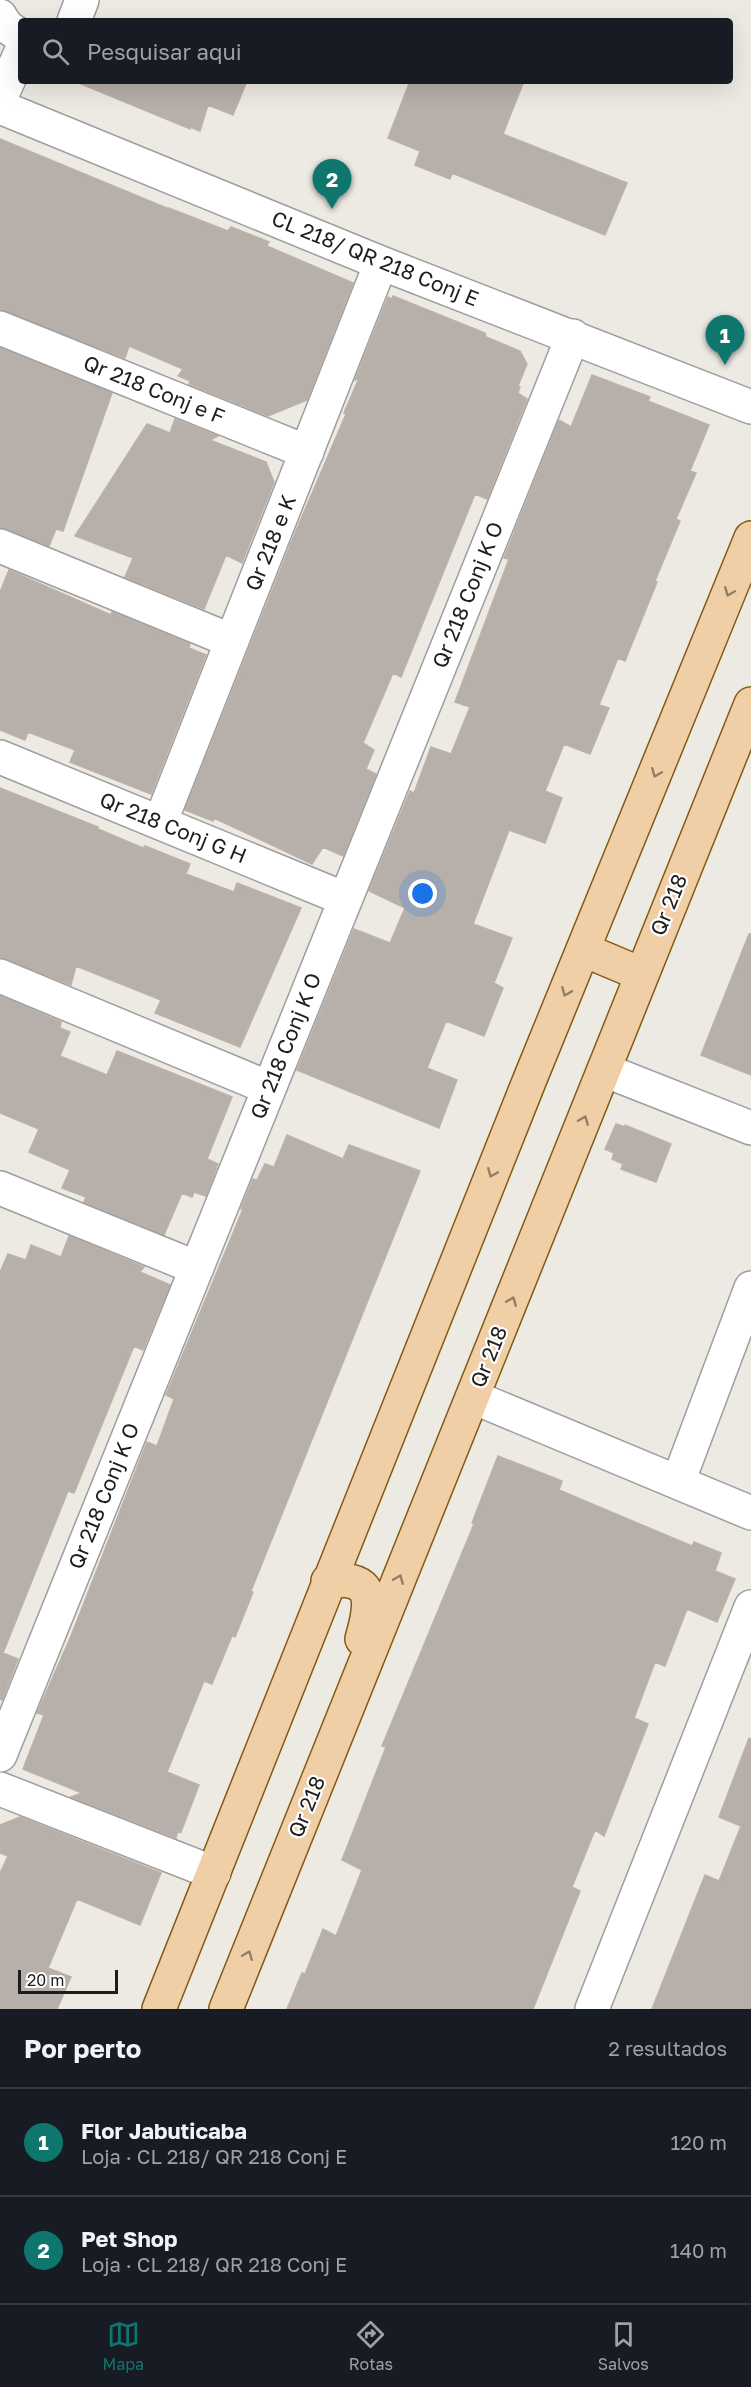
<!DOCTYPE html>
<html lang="pt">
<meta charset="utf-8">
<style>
body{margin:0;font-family:"Golos Text",sans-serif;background:#242831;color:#f1f3f6}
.scale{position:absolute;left:18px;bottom:15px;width:100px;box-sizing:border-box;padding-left:6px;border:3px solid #1d1d1d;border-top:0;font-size:16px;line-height:21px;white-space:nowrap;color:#1d1d1d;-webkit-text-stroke:4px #fff;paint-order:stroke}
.you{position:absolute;left:423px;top:894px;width:21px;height:21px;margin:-15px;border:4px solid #fff;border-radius:50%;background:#1a73e8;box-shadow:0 0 0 9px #1a73e833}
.badge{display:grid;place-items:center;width:39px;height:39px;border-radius:50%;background:#0f766e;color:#fff;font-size:20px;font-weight:700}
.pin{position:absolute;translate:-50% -50px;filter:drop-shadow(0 2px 3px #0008)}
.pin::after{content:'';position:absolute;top:32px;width:21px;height:18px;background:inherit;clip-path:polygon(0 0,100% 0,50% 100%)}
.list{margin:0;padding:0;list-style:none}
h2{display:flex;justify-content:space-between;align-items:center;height:78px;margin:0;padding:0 24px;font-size:26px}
h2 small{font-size:20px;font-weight:400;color:#9ea1a6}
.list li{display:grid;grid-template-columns:39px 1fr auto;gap:18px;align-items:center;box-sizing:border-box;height:108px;padding:0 24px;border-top:2px solid #363941}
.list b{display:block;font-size:22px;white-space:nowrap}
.list p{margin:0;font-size:20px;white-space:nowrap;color:#9ea1a6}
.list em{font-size:20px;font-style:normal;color:#9ea1a6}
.icon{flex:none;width:33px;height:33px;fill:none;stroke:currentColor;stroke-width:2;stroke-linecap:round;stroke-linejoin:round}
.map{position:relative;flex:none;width:751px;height:2009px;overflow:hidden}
.search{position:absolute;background:#171b24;box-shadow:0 6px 24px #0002;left:18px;right:18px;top:18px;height:66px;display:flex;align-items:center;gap:15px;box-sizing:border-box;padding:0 21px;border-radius:6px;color:#9ea1a6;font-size:22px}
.sheet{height:294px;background:#171b24}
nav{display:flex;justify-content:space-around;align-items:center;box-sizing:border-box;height:84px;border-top:2px solid #363941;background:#171b24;font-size:16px;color:#9ea1a6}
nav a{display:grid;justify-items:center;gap:3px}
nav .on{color:#0f766e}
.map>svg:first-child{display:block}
</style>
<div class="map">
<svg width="751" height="2009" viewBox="0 0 751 2009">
<rect width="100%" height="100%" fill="#edeae4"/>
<!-- building -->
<path fill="#b6afaa" stroke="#bdb1a8" stroke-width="1.5" d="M74,81H247L233,115L208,105L200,131L190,127V129Z
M410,81H524L503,134L627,183L605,235L452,173L450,179L415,165L420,151L388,138Z
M0,139L169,209V208L228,231L231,227L269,242L267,246L353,283L307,400L268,416L189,384L190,381L178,376L183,369L129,346L125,358L0,310Z
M393,296L485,333L486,337L520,351L527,364L518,386L520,387L518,393L527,399L487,499L475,494L401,677L393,673L363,743L374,750L366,769L376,774L343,856L323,847L312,864L214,818L213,821L185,810L295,533L346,414L344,413L359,378L355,380L388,297L392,299Z
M0,348L112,393L63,531L56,529L49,546L0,528Z
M592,375L650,397L648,401L709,425L690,471L696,473L676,519L680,521L655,581L657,582L625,661L618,658L599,705L609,708L590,754L564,744L545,791L562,798L545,843L509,830L473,924L512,938L494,983L503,988L484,1036L446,1021L427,1068L457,1080L439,1128L297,1070L354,929L390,943L405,908L369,891L410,791L414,793L431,747L451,754L470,707L455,702L509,559L504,558L559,420L571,427Z
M175,419L218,436L210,440L266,462L274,482L242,563L226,555L204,609L125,577L133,558L75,536L147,424L170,433Z
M9,570L111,615L112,612L190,644L189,648L206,655L151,794L70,762L75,750L28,732L25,740L0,730V592Z
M0,788L98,827V829L143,848L145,846L190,864L186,874L234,892L237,883L301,908L240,1047L155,1013L161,1000L76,966L71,985L0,958Z
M749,934H751V1075L701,1055Z
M0,996L61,1022L60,1028L70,1032L60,1056L107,1075L117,1051L232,1097L207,1159L218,1164L206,1196L194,1192L192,1197L182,1193L164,1235L84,1202L86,1197L62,1188L70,1170L29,1152L39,1129L0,1113Z
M616,1124L625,1127V1125L671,1144L656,1182L621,1169L623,1164L612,1159L614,1153L605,1149Z
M287,1135L343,1159L349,1145L420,1171L251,1591L253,1592L235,1637L232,1636L212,1684L204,1681L167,1772L199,1785L181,1832L178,1831L176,1838L71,1797L82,1793L23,1769L44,1715L37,1713L71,1636L147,1442L157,1446L174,1399L166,1395L243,1209H241L253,1179L257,1180L265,1164L274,1167Z
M69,1236L144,1267L140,1272L170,1285L143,1350L134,1346L74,1493L68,1491L3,1653L18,1659L2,1700L0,1699V1272L8,1254L26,1260L31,1245L61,1257Z
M498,1456L562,1481L559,1490L692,1546L694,1542L721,1553L715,1571L735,1579L717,1622L687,1609L665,1666L655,1662L634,1718L648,1724L604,1836L595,1830L572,1887L580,1891L533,2009H287L302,1973L305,1974L323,1929L336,1936L362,1870L342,1860L386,1747L382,1746L474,1524L472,1523Z
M749,1738L751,1739V2009H652L705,1875L719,1881L741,1826L719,1817Z
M20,1817L161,1873L140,1925L77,1899L48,1968L71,1977L57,2009H0V1873L8,1856L0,1853V1825Z"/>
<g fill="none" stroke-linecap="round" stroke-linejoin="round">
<defs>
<path id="minor" d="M0,16L7,27L21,36
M74,21L82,0
M0,99L21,52
M0,107L381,263L751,407
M0,328L307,452
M0,546L232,641
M0,757L345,899
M160,823L381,263
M0,976L269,1088
M604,1070L751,1128
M0,1188L197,1268
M473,1397L751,1513
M678,1482L751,1288
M0,1755L573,336
M0,1789L214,1873
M592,2009L751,1607"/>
<path id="major" d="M584,950L641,974
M328,1581C377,1575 372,1604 362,1639
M159,2009L530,1079L751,538
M226,2009L751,704"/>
</defs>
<!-- minor casing -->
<use href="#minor" stroke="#9e9e9e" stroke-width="36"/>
<!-- major casing -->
<use href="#major" stroke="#845b12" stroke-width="36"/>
<!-- minor -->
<use href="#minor" stroke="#fff" stroke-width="33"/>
<!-- major -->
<use href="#major" stroke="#f0cea6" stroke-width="33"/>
</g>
<!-- one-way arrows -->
<defs><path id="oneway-chevron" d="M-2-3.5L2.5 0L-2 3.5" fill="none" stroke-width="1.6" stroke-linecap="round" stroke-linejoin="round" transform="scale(1.5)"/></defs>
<g stroke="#917e68">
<use href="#oneway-chevron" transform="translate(729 592) rotate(112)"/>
<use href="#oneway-chevron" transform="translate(656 773) rotate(112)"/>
<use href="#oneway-chevron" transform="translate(566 992) rotate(113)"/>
<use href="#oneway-chevron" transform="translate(584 1120) rotate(-68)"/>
<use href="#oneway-chevron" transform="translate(492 1173) rotate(112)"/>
<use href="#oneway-chevron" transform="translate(512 1301) rotate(-68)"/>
<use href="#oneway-chevron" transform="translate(399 1579) rotate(-68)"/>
<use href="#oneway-chevron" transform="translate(248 1955) rotate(-68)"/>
</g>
<g text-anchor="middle" stroke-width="4.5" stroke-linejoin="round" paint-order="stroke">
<!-- street labels -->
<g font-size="21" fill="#1d1d1d" stroke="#fff">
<text transform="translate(375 259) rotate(22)" y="7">CL 218/ QR 218 Conj E</text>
<text transform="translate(154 390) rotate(22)" y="7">Qr 218 Conj e F</text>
<text transform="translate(271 543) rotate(-68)" y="7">Qr 218 e K</text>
<text transform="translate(468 595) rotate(-68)" y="7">Qr 218 Conj K O</text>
<text transform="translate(173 828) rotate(22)" y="7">Qr 218 Conj G H</text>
<text transform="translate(669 905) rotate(-68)" y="7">Qr 218</text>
<text transform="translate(286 1046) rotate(-68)" y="7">Qr 218 Conj K O</text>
<text transform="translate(489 1357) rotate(-68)" y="7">Qr 218</text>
<text transform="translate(104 1496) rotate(-68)" y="7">Qr 218 Conj K O</text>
<text transform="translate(307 1807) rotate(-68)" y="7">Qr 218</text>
</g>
</g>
</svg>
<div class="scale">20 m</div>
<div class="you"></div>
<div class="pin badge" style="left:725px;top:365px">1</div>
<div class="pin badge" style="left:332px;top:209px">2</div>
<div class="search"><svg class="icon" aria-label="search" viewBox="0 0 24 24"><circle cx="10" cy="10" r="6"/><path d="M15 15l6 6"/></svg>Pesquisar aqui</div>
</div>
<section class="sheet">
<h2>Por perto<small>2 resultados</small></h2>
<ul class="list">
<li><span class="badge">1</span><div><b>Flor Jabuticaba</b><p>Loja · CL 218/ QR 218 Conj E</p></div><em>120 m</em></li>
<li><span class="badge">2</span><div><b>Pet Shop</b><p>Loja · CL 218/ QR 218 Conj E</p></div><em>140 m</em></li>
</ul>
</section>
<nav>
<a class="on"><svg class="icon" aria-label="map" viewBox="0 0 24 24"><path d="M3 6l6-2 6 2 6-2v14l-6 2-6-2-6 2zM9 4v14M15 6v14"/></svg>Mapa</a>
<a><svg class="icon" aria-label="directions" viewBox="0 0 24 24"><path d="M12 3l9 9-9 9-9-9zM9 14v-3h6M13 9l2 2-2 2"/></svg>Rotas</a>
<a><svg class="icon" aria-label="saved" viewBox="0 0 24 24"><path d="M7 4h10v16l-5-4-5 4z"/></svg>Salvos</a>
</nav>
